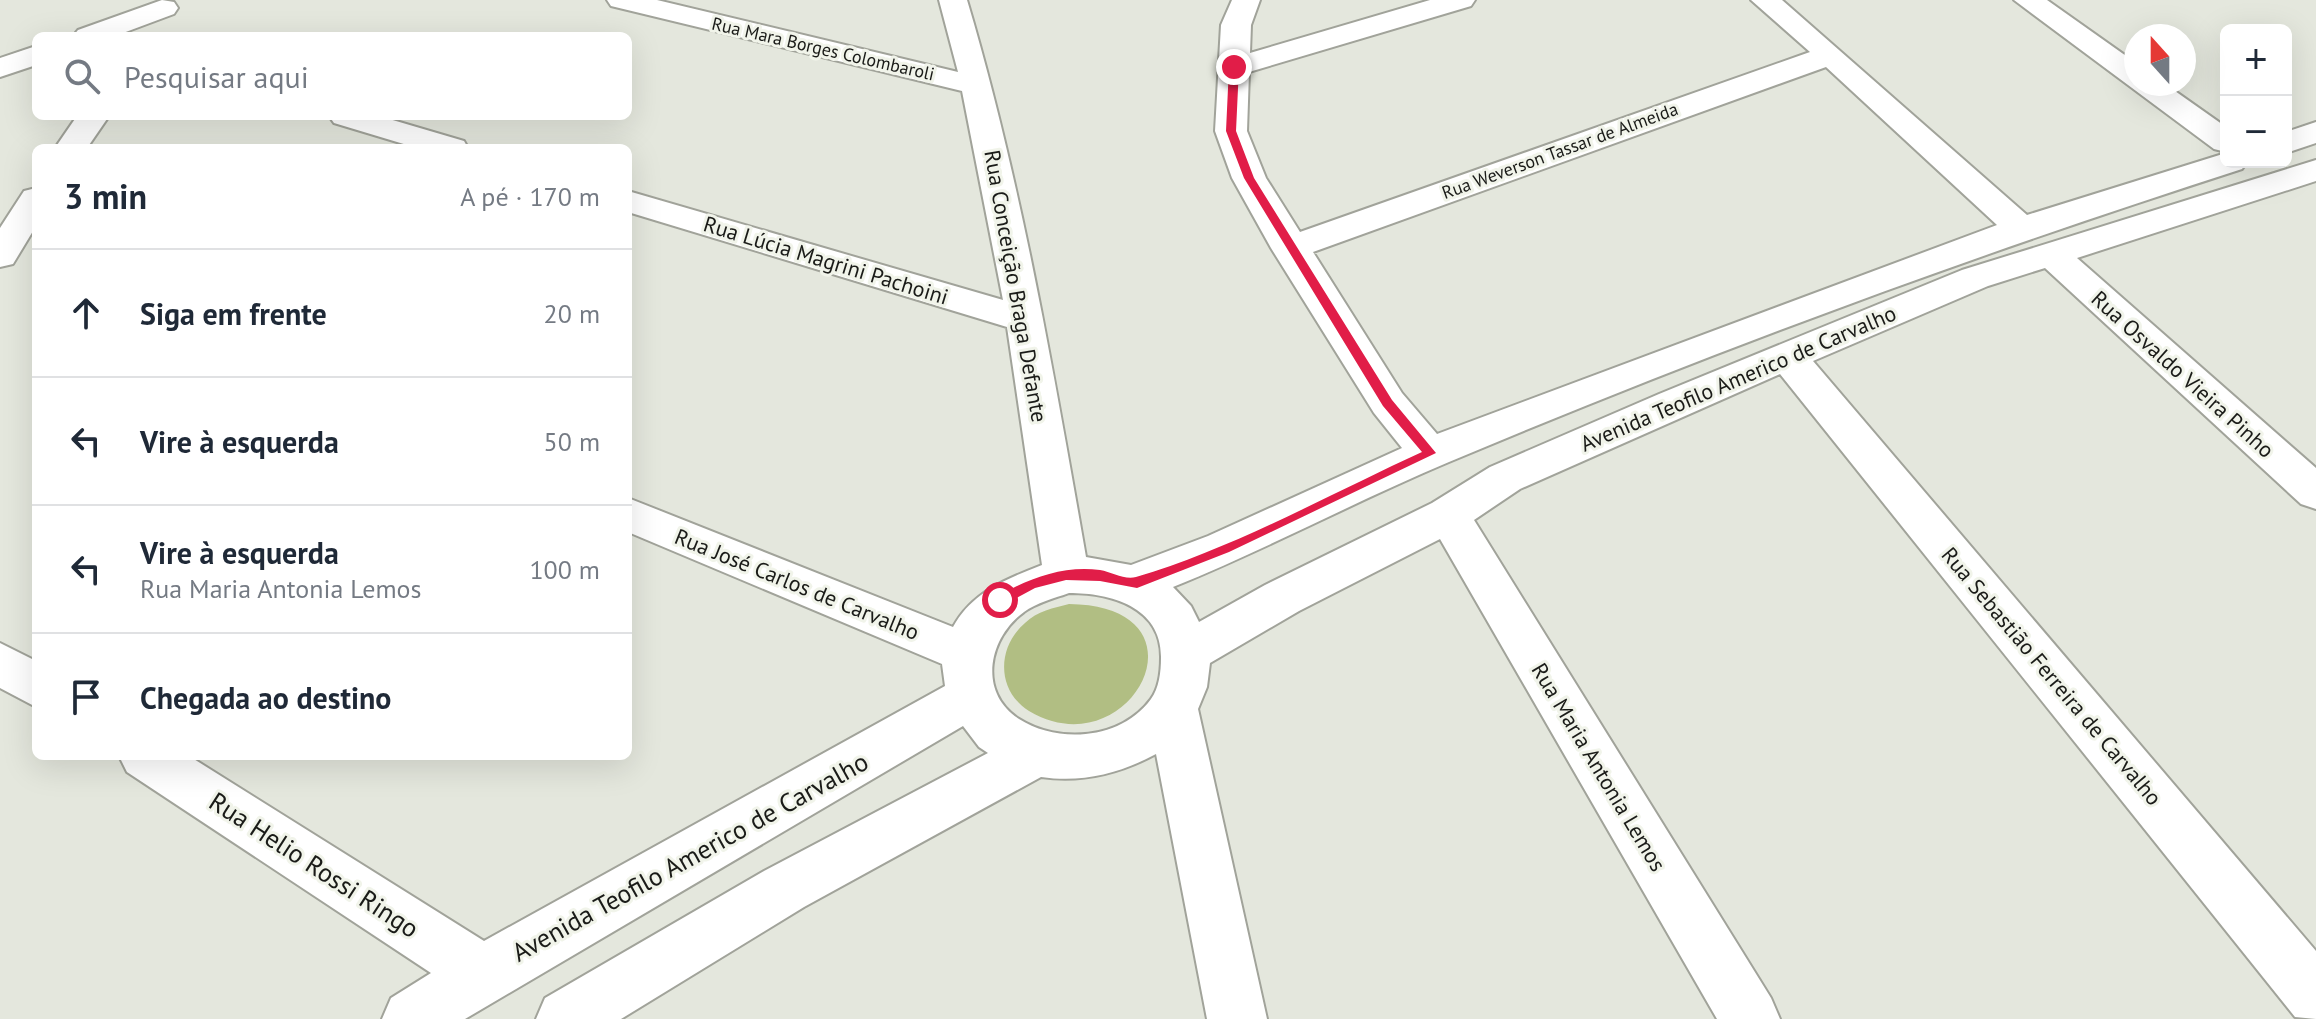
<!DOCTYPE html>
<html lang="pt">
<meta charset="utf-8">
<style>
body{margin:0;font-family:"PT Sans",sans-serif;background:#f6f6f7;color:#1f2937}
.controls{position:absolute;right:24px;top:24px;display:grid;overflow:hidden;border-radius:12px;box-shadow:0 8px 32px #0002}
.controls button{width:72px;height:72px;display:grid;place-items:center;padding:0;border:0;border-bottom:2px solid #e0e1e3;background:#fff;color:#1f2937;font:40px sans-serif}
.compass{position:absolute;left:2124px;top:24px;width:72px;height:72px;border-radius:50%;background:#fff;box-shadow:0 8px 32px #0002;rotate:339deg}
.stop{position:absolute;width:24px;height:24px;margin:-18px;border:6px solid #e11d48;border-radius:50%;background:#fff}
.stop.end{background:#e11d48;border-color:#fff;box-shadow:0 2px 8px #0008}
.list{margin:0;padding:0;list-style:none}
h2{display:flex;justify-content:space-between;align-items:center;height:104px;margin:0;padding:0 32px;font-size:34px}
h2 small{font-size:26px;font-weight:400;color:#747a83}
.list li{display:grid;grid-template-columns:52px 1fr auto;gap:24px;align-items:center;box-sizing:border-box;height:128px;padding:0 32px;border-top:2px solid #e0e1e3}
.list b{display:block;font-size:30px;white-space:nowrap}
.list p{margin:0;font-size:26px;white-space:nowrap;color:#747a83}
.list em{font-size:26px;font-style:normal;color:#747a83}
.icon{flex:none;width:44px;height:44px;fill:none;stroke:currentColor;stroke-width:2;stroke-linecap:round;stroke-linejoin:round}
.map{position:relative;flex:none;width:2316px;height:1019px;overflow:hidden}
.search{position:absolute;background:#fff;box-shadow:0 8px 32px #0002;left:32px;top:32px;width:600px;height:88px;display:flex;align-items:center;gap:20px;box-sizing:border-box;padding:0 28px;border-radius:12px;color:#747a83;font-size:30px}
.panel{position:absolute;background:#fff;box-shadow:0 8px 32px #0002;left:32px;top:144px;width:600px;height:616px;border-radius:12px}
.map>svg:first-child{display:block}
</style>
<div class="map">
<svg width="2316" height="1019" viewBox="0 0 2316 1019">
<rect width="100%" height="100%" fill="#e4e7dd"/>
<!-- green -->
<path fill="#b1be83" d="M1069,604C1217,606 1130,771 1029,711C996,690 997,647 1025,623C1037,611 1054,608 1069,604Z"/>
<g fill="none" stroke-linecap="round" stroke-linejoin="round">
<defs>
<path id="minor" d="M162,0L174,2L178,8L174,14L115,36H73L78,30Z
M607,0H657L958,72L939,0H967C1021,181 1053,369 1086,557L1131,565L1208,536L1402,448L1374,413L1271,248L1232,178L1215,131L1221,25L1232,0H1260L1251,25L1250,53L1430,0H1475L1471,6L1249,72L1247,131L1266,178L1300,232L1810,52L1751,0H1782L2027,215L2226,153V162H2247L2242,169C1974,255 1708,353 1449,462C1356,501 1267,549 1173,587L1191,606L1199,622L1265,585L1432,503L1490,467L1659,394L1962,270L2316,160V181L2077,258L2316,468V509L2301,504L2045,268L1988,286L1813,361L2316,951V1019L2295,1017L1780,374L1520,489L1474,520L1771,998L1780,1019H1717L1440,539L1299,611L1210,663L1207,687L1198,709L1267,1019H1207L1156,754C1119,774 1082,783 1041,777L804,907L621,1019H536L545,998L764,871L988,753L979,747L963,726L465,1019H382L391,998L431,973L127,772L119,756H189L484,941L945,686L942,664L628,532V498L953,627C972,592 1006,579 1042,565L1007,327L628,212V191L1003,300L962,91L611,6ZM1826,67L1997,225L1437,434L1402,393L1313,252ZM1069,593C1111,593 1162,607 1161,658C1161,672 1159,688 1151,699C1121,740 1058,744 1019,719C977,692 989,637 1024,612C1036,603 1055,598 1069,593Z
M2014,0H2047L2136,63V84H2165L2226,127V152L2214,149Z
M36,46V65L0,77V58Z
M77,116H109L87,148H55Z
M329,116H379L464,141L468,148H417L334,123Z
M2316,122V143L2286,153V132Z
M36,188V226L13,264L0,267V228L24,191Z
M0,643L36,661V707L0,688Z"/>
</defs>
<!-- minor casing -->
<use href="#minor" stroke="#a1a39a" stroke-width="4"/>
<!-- minor -->
<use href="#minor" fill="#fff" fill-rule="evenodd"/>
</g>
<!-- route -->
<path fill="#e11d48" d="M1234,64L1239,67L1236,131L1254,178L1392,400L1436,453L1229,552L1137,588L1100,581L1066,580L1035,588L1005,604H996V597C1028,579 1062,565 1100,570C1112,572 1124,580 1136,577C1234,548 1328,495 1422,452L1383,406L1244,178L1226,131L1229,67Z"/>
<g text-anchor="middle" stroke-width="6" stroke-linejoin="round" paint-order="stroke">
<!-- far-street labels -->
<g font-size="18" fill="#1a1b18" stroke="#f1f4ea">
<text transform="translate(823 49) rotate(13)" y="6">Rua Mara Borges Colombaroli</text>
<text transform="translate(1560 151) rotate(-20)" y="6">Rua Weverson Tassar de Almeida</text>
</g>
<!-- street labels -->
<g font-size="22" fill="#1a1b18" stroke="#f1f4ea">
<text transform="translate(826 260) rotate(17)" y="8">Rua Lúcia Magrini Pachoini</text>
<text transform="translate(1016 286) rotate(80)" y="8">Rua Conceição Braga Defante</text>
<text transform="translate(2183 374) rotate(42)" y="8">Rua Osvaldo Vieira Pinho</text>
<text transform="translate(1738 378) rotate(-23)" y="8">Avenida Teofilo Americo de Carvalho</text>
<text transform="translate(797 584) rotate(22)" y="8">Rua José Carlos de Carvalho</text>
<text transform="translate(2052 676) rotate(50)" y="8">Rua Sebastião Ferreira de Carvalho</text>
<text transform="translate(1599 767) rotate(59)" y="8">Rua Maria Antonia Lemos</text>
</g>
<!-- near-street labels -->
<g font-size="26" fill="#1a1b18" stroke="#f1f4ea">
<text transform="translate(690 857) rotate(-29)" y="9">Avenida Teofilo Americo de Carvalho</text>
<text transform="translate(314 865) rotate(33)" y="9">Rua Helio Rossi Ringo</text>
</g>
</g>
</svg>
<div class="controls">
<button>+</button>
<button>−</button>
</div>
<svg class="compass" viewBox="-18 -18 36 36"><path d="M0-13l5 13h-10z" fill="#e53935"/><path d="M0 13l5-13h-10z" fill="#747a83"/></svg>
<div class="stop" style="left:1000px;top:600px"></div>
<div class="stop end" style="left:1234px;top:67px"></div>
<div class="search"><svg class="icon" aria-label="search" viewBox="0 0 24 24"><circle cx="10" cy="10" r="6"/><path d="M15 15l6 6"/></svg>Pesquisar aqui</div>
<section class="panel">
<h2>3 min<small>A pé · 170 m</small></h2>
<ul class="list">
<li><svg class="icon" aria-label="ahead" viewBox="0 0 24 24"><path d="M12 20V5M6 11l6-6 6 6"/></svg><div><b>Siga em frente</b></div><em>20 m</em></li>
<li><svg class="icon" aria-label="left" viewBox="0 0 24 24"><path d="M17 20v-9H6M10 6l-5 5 5 5"/></svg><div><b>Vire à esquerda</b></div><em>50 m</em></li>
<li><svg class="icon" aria-label="left" viewBox="0 0 24 24"><path d="M17 20v-9H6M10 6l-5 5 5 5"/></svg><div><b>Vire à esquerda</b><p>Rua Maria Antonia Lemos</p></div><em>100 m</em></li>
<li><svg class="icon" aria-label="arrive" viewBox="0 0 24 24"><path d="M6 21V4h12l-3 4 3 4H6"/></svg><div><b>Chegada ao destino</b></div></li>
</ul>
</section>
</div>
